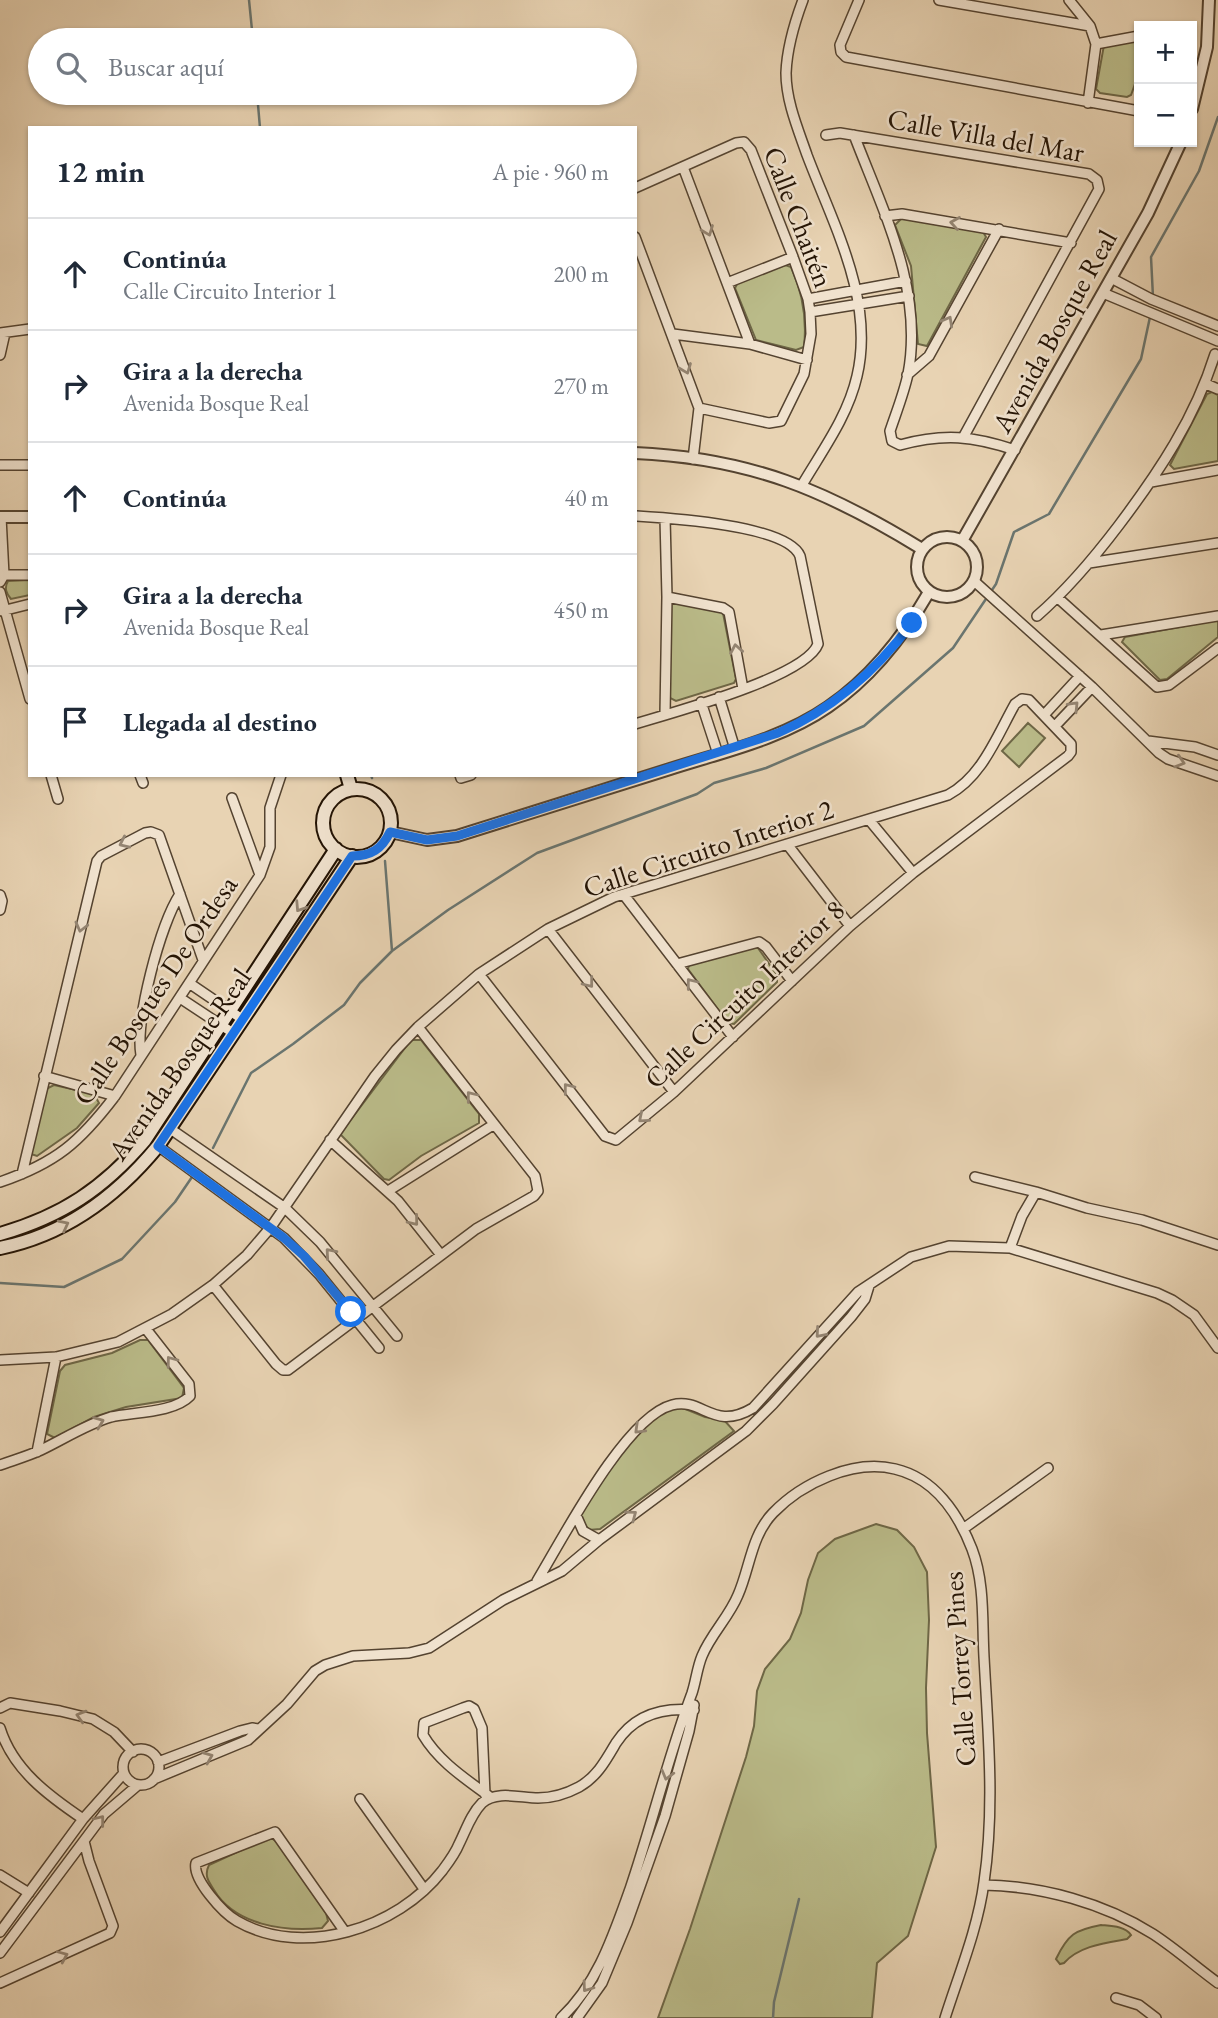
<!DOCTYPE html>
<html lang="es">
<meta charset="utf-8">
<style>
body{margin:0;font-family:"EB Garamond",serif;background:#f2f2f3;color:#1f2937}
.controls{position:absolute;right:21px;top:21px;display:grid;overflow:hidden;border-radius:0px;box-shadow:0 2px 5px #0004}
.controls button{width:63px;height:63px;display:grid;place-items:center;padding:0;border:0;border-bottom:2px solid #e0e1e3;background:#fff;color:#1f2937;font:35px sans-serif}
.stop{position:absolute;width:21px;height:21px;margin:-16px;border:5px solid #1a73e8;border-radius:50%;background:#fff}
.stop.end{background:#1a73e8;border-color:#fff;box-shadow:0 2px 7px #0008}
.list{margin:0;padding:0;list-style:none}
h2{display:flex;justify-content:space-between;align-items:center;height:91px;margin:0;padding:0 28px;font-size:30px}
h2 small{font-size:23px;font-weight:400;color:#747a83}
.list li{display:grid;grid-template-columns:46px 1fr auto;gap:21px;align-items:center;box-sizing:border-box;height:112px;padding:0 28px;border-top:2px solid #e0e1e3}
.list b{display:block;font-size:26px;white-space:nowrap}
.list p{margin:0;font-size:23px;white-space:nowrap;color:#747a83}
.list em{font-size:23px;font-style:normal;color:#747a83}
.icon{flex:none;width:38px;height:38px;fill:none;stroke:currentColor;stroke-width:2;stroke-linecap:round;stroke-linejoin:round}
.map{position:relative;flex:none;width:1218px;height:2018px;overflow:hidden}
.search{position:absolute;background:#fff;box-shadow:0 2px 5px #0004;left:28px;top:28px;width:609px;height:77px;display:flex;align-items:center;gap:18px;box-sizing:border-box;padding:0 24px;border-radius:38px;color:#747a83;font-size:26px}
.panel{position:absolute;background:#fff;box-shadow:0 2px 5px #0004;left:28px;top:126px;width:609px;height:651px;border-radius:0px}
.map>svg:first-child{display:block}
</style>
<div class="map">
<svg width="1218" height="2018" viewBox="0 0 1218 2018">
<rect width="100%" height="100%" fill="#e8d3b3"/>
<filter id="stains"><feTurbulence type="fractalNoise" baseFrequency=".00286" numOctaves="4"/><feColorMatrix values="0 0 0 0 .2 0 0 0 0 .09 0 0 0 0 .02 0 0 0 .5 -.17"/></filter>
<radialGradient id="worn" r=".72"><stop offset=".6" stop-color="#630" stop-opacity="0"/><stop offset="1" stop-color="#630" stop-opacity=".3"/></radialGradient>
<!-- green -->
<path fill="#babb89" stroke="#6e6746" stroke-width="2" d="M1139,39V73L1131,95L1127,97L1100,93L1096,89L1104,45Z
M902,218L982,230L986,237L927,346L918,344L911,266L895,225Z
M785,265L791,267C803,293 807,319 804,347L796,350L756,340L735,288L738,282Z
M1212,392L1218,395V461L1174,469L1170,465L1207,394Z
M30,580V595L11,599C6,593 4,588 8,581Z
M674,601L717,609L723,613L736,679L734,683L676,701L670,698L669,604Z
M1218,620V637L1167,679L1160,680L1122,642L1125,637Z
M1028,723L1045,738L1019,767L1002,751Z
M752,946L758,948L777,975V982L734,1024L728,1023L688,969L689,965Z
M411,1040H421L479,1114V1123L421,1156L389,1180L384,1179L340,1134Z
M54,1085L94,1094L99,1103L77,1128L37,1156L31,1154L46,1089Z
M140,1340H148L184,1388L182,1398L126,1407L94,1417L55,1438L47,1434L60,1371L65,1365L112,1353Z
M678,1406L705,1417L724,1420L734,1431L600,1529L589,1530L581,1519V1510L615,1459L654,1417Z
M876,1524L897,1530L914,1547L927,1572L929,1620L926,1688L927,1733L936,1847L908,1936L877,1963L872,2018H658L690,1929L746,1757L754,1726L757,1691L765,1669L790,1639L801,1613L808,1580L818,1553L835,1539Z
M270,1837L277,1842L326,1913L328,1921L322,1928C284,1932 235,1925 214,1890C208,1881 204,1875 209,1865Z
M1101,1925C1111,1926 1125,1926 1131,1935L1127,1939C1105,1943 1079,1946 1064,1963L1060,1964L1056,1959C1068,1934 1075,1930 1101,1925Z"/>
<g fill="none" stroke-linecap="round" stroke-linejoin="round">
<!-- stream -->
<path stroke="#6a756f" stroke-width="2.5" d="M249,0L253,40
M257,93L260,128
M1153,297L1151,257L1199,171L1218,117
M371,775L372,778
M385,861L392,951
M213,1148L251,1073L293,1044L344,1005L360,983L392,951L448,910L537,853L697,794L714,783L766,768L864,726L953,648L996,584L1014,532L1049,514L1141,359L1150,317
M0,1283L64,1287L122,1259L175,1202L192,1177
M773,2018L774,2002L799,1899"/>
<defs>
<path id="minor" d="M859,0L840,45L841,52L846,57L1139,111
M939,0L1090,26
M1069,0L1090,26L1096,44L1088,103
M1096,44L1139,36
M826,135L840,133L1089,174L1097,180L1099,189L964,436
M854,135C883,211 924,290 908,374C904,393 896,413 890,431L892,441L900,445C944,433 973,436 1015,450
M683,167L750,344
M635,188L736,143L744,142L751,150L793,257L808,299L810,312L811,334L804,374L781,421L769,423L699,408
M885,216L902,214L1071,243
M635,237L699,408L693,459
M1111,278L1151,299L1218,326
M727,283L793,257
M1103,293L1218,341
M808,299L906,281
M810,312L909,296
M0,333L30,329
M673,334L750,344L807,360
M0,355L5,333
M907,375L929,356L999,229
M1206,384L1218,389
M0,465H30
M1151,482L1218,470
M802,485C822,451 848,416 857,376C875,300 833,224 807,155C798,129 786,101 786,73C787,47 794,24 803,0
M635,516C667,518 787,525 800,556L818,644C806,677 671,713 635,724
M1089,563L1218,543
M0,575H30
M974,581L1092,687L1159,753L1168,759L1218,776
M0,582L4,575L1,517
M0,592L30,699
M667,597L723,608L729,612L743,689
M1058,598L1157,687L1169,685L1218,648
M2,611L30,604
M1037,616C1068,589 1094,558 1119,525C1159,472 1195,418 1215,354
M1101,635L1218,616
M719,697L735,749
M701,702L718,754
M665,714L667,597L665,518
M1044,715L1080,676
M1055,726L1092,687
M1148,741L1195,747L1218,755
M51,775L58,799
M140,775L143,783
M460,775L461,778L471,775
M232,798L260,875
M870,821L913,873
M787,844L850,926
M0,895L2,901L0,910
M624,895L733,1037
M548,929L674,1092
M677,964L759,942L766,947L792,981
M189,983L242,1019
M180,998L233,1033
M141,1055C135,1020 160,925 180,894
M44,1076L115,1096
M169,1128L285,1208L320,1242L397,1336
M330,1140L398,1201L441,1255
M158,1146L284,1238L319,1274L379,1348
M22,1174L97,861L101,856L145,833L151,832L159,835L203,960
M975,1177L1036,1192L1087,1208L1142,1220L1218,1245
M0,1182C56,1163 80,1142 115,1096L260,875L270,847V808L281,775
M388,1191L493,1125
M1010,1248L1022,1216L1036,1192
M213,1285L276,1364L283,1370H288L476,1229L534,1196L538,1191L535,1176L418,1027
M0,1360L56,1357L118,1342L172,1314L213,1285L247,1255L271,1227L375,1076L396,1050L418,1027L479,974L548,929L614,897L948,795C982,777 997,736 1015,704L1022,699L1029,700L1071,744V752L1068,756L913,873L850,926L674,1092L616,1140L605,1136L479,974
M37,1452L56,1357
M0,1465C14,1460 28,1456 41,1450C64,1439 87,1424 111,1417C133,1412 174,1413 190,1396L189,1384L146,1329
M576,1515L583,1531L599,1540
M963,1529L1048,1468
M537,1581C562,1540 625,1417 672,1405C703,1397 713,1432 753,1408L858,1292L911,1257L949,1246L1010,1248L1157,1293L1172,1300L1194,1315L1218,1348
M0,1708L10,1703L60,1711L93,1719L114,1732L133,1752
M0,1728C13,1770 49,1796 83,1819
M123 1767a18 18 0 1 1 36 0a18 18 0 1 1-36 0Z
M158,1762L240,1731L252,1728L258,1729
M154,1779L248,1740L287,1704L315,1671L325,1665L353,1656L409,1653L429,1648L503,1600L562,1571L599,1540L746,1431L773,1404L851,1317L865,1299L869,1286
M485,1794L482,1728L474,1709L469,1706L463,1708L424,1723L423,1735C439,1762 466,1779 490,1797
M360,1799L424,1889
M0,1875L29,1893
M984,1885C1042,1886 1104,1903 1153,1934C1176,1949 1196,1967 1218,1983
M0,1932L83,1819L124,1773
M345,1932L275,1832L196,1863C192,1879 223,1913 237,1921C303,1959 398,1928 442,1871C448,1863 455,1854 459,1844C466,1830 471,1814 482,1803C497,1790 521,1798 538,1798C553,1798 566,1794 579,1787C597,1777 606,1760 616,1743C634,1715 663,1707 694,1710
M0,1953L104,1814L138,1785
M0,1983L110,1933L113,1926L89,1861L84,1841
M1116,1998L1139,2005L1156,2018
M561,2018C598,1983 613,1936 630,1889C652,1824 668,1757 692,1693C696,1681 697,1668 702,1656C711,1634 729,1617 738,1595C750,1568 751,1536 773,1513C802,1483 853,1459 895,1469C934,1478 958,1513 972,1549C985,1583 982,1622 984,1657C988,1732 995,1808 984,1882C978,1928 959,1974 945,2018
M577,2018L602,1983L627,1923L665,1816L689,1731L694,1705"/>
<path id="tertiary" d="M1192,109L1207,47L1209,0
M635,453C750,458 826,490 922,549
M0,517H30
M917 567a30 30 0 1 1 60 0a30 30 0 1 1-60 0Z
M962,541L1148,213L1181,142
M390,832L427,840L457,836C528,814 599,792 670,769C723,752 782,739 828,707C872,677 903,637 929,592"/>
<path id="secondary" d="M347,775L351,789
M323 823a34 34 0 1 1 68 0a34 34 0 1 1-68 0Z
M0,1234C62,1216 103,1189 145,1140L336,849
M0,1248C64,1235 117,1196 158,1146L352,856"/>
</defs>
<!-- minor casing -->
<use href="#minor" stroke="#544330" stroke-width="12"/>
<!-- tertiary casing -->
<use href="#tertiary" stroke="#544330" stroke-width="14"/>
<!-- secondary casing -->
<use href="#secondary" stroke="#231304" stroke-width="16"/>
<!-- minor -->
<use href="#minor" stroke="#f0e2ce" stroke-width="9"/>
<!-- tertiary -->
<use href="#tertiary" stroke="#f0e2ce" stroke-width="10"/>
<!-- secondary -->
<use href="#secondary" stroke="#f0e2ce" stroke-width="12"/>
</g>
<!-- one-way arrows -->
<defs><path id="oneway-chevron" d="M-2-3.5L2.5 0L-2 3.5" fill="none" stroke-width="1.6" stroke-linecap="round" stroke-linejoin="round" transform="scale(1.75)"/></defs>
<g stroke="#948573">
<use href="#oneway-chevron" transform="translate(955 223) rotate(-171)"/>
<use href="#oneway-chevron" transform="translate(708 231) rotate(69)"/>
<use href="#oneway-chevron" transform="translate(948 321) rotate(-61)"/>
<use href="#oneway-chevron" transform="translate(686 369) rotate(69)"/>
<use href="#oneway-chevron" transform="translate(736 649) rotate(-100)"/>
<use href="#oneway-chevron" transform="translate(1074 706) rotate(-46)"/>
<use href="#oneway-chevron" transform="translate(1180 762) rotate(17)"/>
<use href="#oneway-chevron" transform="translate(124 843) rotate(155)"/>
<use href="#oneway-chevron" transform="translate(300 907) rotate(123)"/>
<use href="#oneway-chevron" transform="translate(81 927) rotate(104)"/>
<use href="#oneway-chevron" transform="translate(589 983) rotate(52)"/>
<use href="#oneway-chevron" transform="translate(691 983) rotate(-128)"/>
<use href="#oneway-chevron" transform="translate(568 1088) rotate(-128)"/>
<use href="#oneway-chevron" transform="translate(471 1096) rotate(-128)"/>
<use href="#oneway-chevron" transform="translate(643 1118) rotate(140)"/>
<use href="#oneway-chevron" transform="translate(414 1221) rotate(51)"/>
<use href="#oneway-chevron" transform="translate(64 1225) rotate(-27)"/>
<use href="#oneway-chevron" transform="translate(330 1253) rotate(-131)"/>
<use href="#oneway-chevron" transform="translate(820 1333) rotate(131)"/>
<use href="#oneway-chevron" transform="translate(171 1361) rotate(-127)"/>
<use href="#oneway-chevron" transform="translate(99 1422) rotate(-21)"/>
<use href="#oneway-chevron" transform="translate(639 1429) rotate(136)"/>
<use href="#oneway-chevron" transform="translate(632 1515) rotate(-37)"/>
<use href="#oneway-chevron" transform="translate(81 1716) rotate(-164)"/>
<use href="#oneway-chevron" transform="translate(208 1757) rotate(-22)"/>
<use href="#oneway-chevron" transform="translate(667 1775) rotate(105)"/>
<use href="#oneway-chevron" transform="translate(100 1820) rotate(-52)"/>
<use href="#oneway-chevron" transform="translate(63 1956) rotate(-23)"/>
<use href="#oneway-chevron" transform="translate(587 1987) rotate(126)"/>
</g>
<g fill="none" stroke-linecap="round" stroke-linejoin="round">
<!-- route -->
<path stroke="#1a73e8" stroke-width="9" d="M351,1312L304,1256L284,1238L158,1146L352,856C371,856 382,849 390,832L427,840L457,836L778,733C833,709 876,671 912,623"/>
</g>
<g text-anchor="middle" stroke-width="5" stroke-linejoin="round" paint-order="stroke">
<!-- street labels -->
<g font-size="28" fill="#231304" stroke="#f0e2ce">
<text transform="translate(986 135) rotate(10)" y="10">Calle Villa del Mar</text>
<text transform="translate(799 217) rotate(69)" y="10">Calle Chaitén</text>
<text transform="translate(1054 331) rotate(-61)" y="10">Avenida Bosque Real</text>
<text transform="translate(708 848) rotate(-18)" y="10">Calle Circuito Interior 2</text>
<text transform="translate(155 990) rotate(-56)" y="10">Calle Bosques De Ordesa</text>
<text transform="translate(744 994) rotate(-43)" y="10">Calle Circuito Interior 8</text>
<text transform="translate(179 1064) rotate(-55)" y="10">Avenida Bosque Real</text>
<text transform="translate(959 1669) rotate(-94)" y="10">Calle Torrey Pines</text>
</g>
</g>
<rect width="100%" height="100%" filter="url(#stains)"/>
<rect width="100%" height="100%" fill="url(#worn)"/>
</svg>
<div class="controls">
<button>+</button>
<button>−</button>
</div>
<div class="stop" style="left:351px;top:1312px"></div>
<div class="stop end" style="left:912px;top:623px"></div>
<div class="search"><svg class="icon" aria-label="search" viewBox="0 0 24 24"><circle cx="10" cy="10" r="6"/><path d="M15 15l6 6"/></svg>Buscar aquí</div>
<section class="panel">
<h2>12 min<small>A pie · 960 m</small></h2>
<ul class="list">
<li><svg class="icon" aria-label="ahead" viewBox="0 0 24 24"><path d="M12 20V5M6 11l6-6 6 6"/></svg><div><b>Continúa</b><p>Calle Circuito Interior 1</p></div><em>200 m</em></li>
<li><svg class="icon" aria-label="right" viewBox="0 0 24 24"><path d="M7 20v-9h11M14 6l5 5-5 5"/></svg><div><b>Gira a la derecha</b><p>Avenida Bosque Real</p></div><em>270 m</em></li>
<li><svg class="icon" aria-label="ahead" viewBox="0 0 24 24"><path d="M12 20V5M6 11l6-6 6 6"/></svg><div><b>Continúa</b></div><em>40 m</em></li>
<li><svg class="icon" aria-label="right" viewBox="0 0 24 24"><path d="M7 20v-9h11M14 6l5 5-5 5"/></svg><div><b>Gira a la derecha</b><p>Avenida Bosque Real</p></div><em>450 m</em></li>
<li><svg class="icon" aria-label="arrive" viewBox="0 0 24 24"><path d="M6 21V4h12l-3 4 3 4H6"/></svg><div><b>Llegada al destino</b></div></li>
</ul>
</section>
</div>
